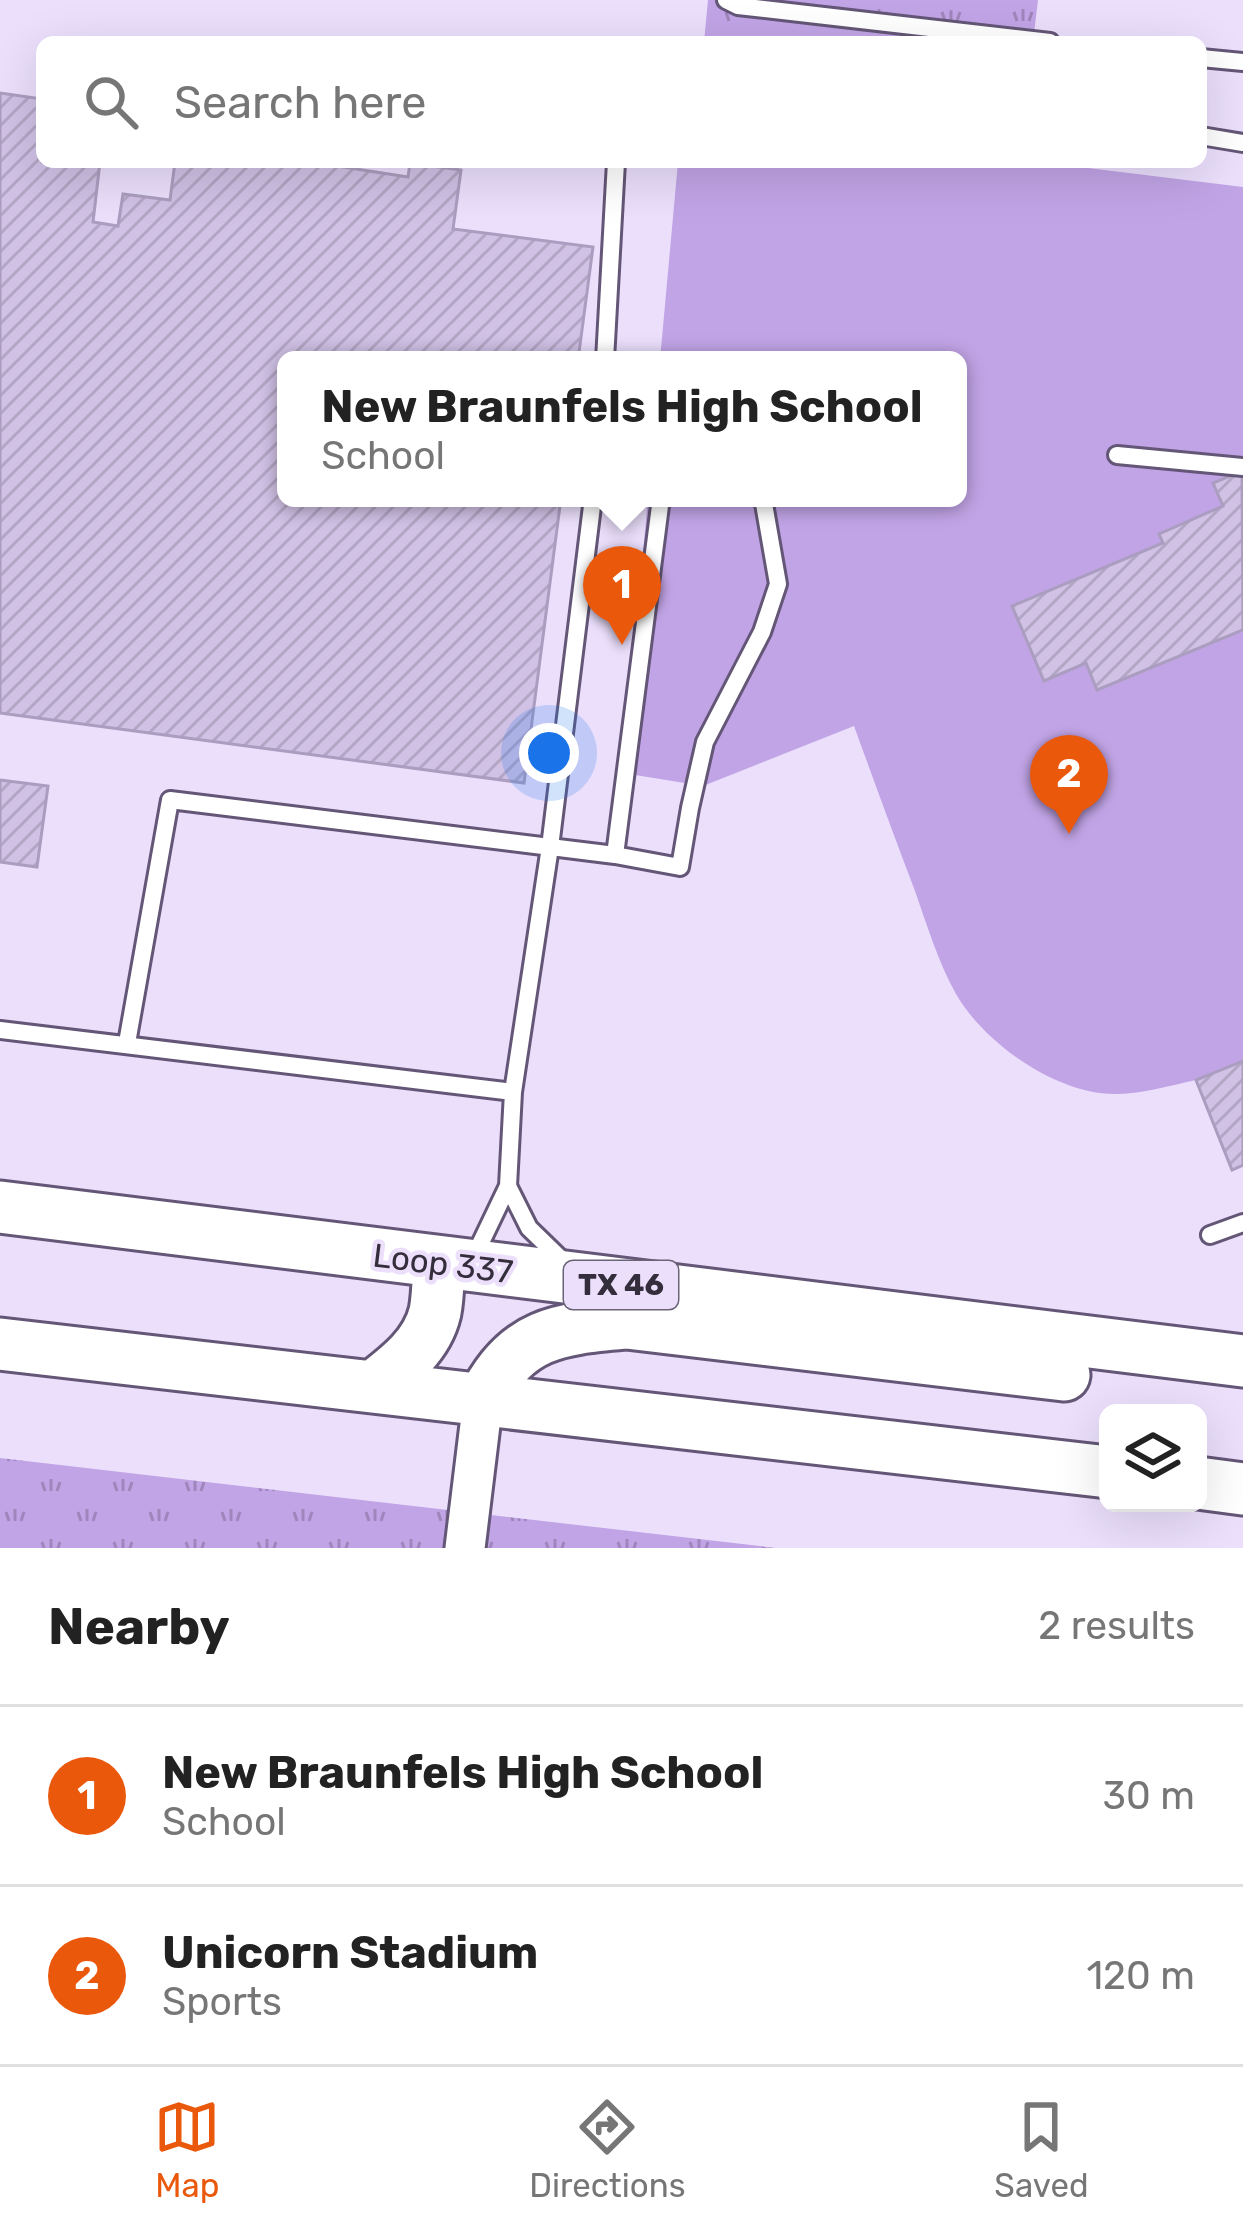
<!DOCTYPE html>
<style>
body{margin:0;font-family:Rubik,sans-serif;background:#f2f2f2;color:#222}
.controls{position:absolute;right:36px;bottom:36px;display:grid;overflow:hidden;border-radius:18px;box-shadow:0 12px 48px #0002}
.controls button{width:108px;height:108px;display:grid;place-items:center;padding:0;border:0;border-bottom:3px solid #e0e0e0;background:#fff;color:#222;font:60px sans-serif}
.you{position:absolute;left:549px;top:753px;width:42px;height:42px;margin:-30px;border:9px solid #fff;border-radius:50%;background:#1a73e8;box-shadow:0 0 0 18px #1a73e833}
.badge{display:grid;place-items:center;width:78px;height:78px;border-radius:50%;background:#ea580c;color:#fff;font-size:39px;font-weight:700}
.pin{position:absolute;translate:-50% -99px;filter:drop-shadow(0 3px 6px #0008)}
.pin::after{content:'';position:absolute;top:63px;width:42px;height:36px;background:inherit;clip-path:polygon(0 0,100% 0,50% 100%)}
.popup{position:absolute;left:277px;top:351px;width:690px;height:156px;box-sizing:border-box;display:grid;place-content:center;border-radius:18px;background:#fff;filter:drop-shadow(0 3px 9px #0005);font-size:39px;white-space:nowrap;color:#767676}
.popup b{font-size:45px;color:#222}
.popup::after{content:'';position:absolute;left:50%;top:100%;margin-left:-24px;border:24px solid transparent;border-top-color:#fff}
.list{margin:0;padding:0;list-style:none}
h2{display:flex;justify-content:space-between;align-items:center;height:156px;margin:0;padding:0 48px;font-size:51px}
h2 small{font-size:39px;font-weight:400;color:#767676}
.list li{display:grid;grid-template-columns:78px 1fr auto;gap:36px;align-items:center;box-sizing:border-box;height:180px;padding:0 48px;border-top:3px solid #e0e0e0}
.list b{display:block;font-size:45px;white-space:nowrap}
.list p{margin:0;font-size:39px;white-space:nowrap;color:#767676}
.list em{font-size:39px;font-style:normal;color:#767676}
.icon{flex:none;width:66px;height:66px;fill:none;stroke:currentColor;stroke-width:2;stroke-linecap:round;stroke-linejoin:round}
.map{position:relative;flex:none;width:1243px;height:1548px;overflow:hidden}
.search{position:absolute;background:#fff;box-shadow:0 12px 48px #0002;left:36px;right:36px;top:36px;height:132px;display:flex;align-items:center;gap:30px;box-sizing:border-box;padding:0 42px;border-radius:18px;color:#767676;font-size:45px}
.sheet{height:516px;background:#fff}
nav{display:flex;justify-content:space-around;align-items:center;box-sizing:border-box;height:168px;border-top:3px solid #e0e0e0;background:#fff;font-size:33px;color:#767676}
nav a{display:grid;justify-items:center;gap:6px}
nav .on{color:#ea580c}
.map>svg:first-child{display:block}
</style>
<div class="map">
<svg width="1243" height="1548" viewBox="0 0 1243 1548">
<defs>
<pattern id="grass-tufts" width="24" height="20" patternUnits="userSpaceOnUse" patternTransform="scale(3)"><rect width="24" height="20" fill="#c1a4e6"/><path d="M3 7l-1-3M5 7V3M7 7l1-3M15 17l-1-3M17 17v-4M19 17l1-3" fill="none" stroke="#9e86bc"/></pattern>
<pattern id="building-hatch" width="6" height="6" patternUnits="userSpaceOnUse" patternTransform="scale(3)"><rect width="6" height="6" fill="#d0c1e5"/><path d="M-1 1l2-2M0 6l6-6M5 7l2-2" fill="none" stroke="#b3a6c5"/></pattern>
</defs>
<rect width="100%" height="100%" fill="#ebdffc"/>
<!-- grass -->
<path fill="url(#grass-tufts)" d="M708,0H1038L1033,42H704Z
M0,1458L776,1548H0Z"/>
<!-- garden -->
<path fill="#c1a4e6" d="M734,0H761L841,9L836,42H728Z
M901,0H1009L1006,17L900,4Z
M678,162H1039L1243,187V1165L1232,1170L1196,1080C1169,1086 1141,1094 1114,1094C1056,1094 984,1043 956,994C938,962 927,925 915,891C894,836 874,781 854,726L703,786L623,773L648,498H958V360H660Z"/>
<!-- building -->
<path fill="url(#building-hatch)" stroke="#ab9dbf" stroke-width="3" d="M0,93L42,99V162H100L93,222L118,226L123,194L170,200L175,162H311L408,177L410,163L461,170L453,229L593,247L578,360H286V498H561L524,783L0,713Z
M1242,471L1243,630L1097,690L1086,663L1044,681L1012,606L1163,543L1159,534L1223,506L1213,483Z
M0,780L48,786L37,867L0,862Z
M1243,1061V1165L1232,1170L1196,1080Z"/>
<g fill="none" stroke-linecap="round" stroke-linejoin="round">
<defs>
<path id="service" d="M726,0L738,6L1050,42
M1201,58L1243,62
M1201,136L1243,143
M605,360L616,162
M1117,455L1243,467
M615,855L661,498
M0,1030L513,1092
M127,1043L170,800L615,855L680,867L690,808L705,742L762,632L778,584L763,498
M508,1186L513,1092L550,847L593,498
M1210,1235L1243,1223
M473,1259L508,1186L529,1228L565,1263"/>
<path id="tertiary" d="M465,1548L483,1400"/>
<path id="primary" d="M0,1207L1243,1361
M0,1344L1108,1472
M373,1387C399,1367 427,1346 435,1312C438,1297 438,1279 439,1263
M483,1400C516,1332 559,1329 627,1323L1064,1375
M1198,1483L1243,1489"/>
</defs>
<!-- service casing -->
<use href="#service" stroke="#645676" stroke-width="22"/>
<!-- tertiary casing -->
<use href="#tertiary" stroke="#645676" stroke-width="45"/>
<!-- primary casing -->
<use href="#primary" stroke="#645676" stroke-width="57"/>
<!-- service -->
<use href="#service" stroke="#fff" stroke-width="16"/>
<!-- tertiary -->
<use href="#tertiary" stroke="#fff" stroke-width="39"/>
<!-- primary -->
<use href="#primary" stroke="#fff" stroke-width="51"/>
</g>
<g text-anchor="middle" stroke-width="9" stroke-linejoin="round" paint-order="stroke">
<!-- shield labels -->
<rect fill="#ebdffc" stroke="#6b6376" stroke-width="3" x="564" y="1261" width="114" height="48" rx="9"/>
<g font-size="30" font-weight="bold" fill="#342e3c">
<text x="621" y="1295">TX 46</text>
</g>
<!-- street labels -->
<g font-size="33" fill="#342e3c" stroke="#ebdffc">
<text transform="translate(443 1263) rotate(7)" y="12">Loop 337</text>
</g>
</g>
</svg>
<div class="controls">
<button><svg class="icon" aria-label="layers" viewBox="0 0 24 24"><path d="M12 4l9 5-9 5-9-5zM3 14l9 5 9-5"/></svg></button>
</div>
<div class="you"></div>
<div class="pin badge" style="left:622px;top:645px">1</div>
<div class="popup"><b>New Braunfels High School</b>School</div>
<div class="pin badge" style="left:1069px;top:834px">2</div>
<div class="search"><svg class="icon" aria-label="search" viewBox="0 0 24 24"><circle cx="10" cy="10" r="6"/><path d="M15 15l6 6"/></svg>Search here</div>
</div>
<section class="sheet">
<h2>Nearby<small>2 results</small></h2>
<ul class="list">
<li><span class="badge">1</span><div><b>New Braunfels High School</b><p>School</p></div><em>30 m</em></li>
<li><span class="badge">2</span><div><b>Unicorn Stadium</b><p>Sports</p></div><em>120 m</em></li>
</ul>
</section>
<nav>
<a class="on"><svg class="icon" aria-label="map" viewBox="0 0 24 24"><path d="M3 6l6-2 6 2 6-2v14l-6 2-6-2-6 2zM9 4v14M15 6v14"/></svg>Map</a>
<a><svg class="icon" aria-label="directions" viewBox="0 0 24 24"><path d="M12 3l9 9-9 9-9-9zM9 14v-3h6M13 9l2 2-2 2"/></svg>Directions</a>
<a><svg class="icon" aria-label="saved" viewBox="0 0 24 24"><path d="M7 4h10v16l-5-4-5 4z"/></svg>Saved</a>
</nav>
